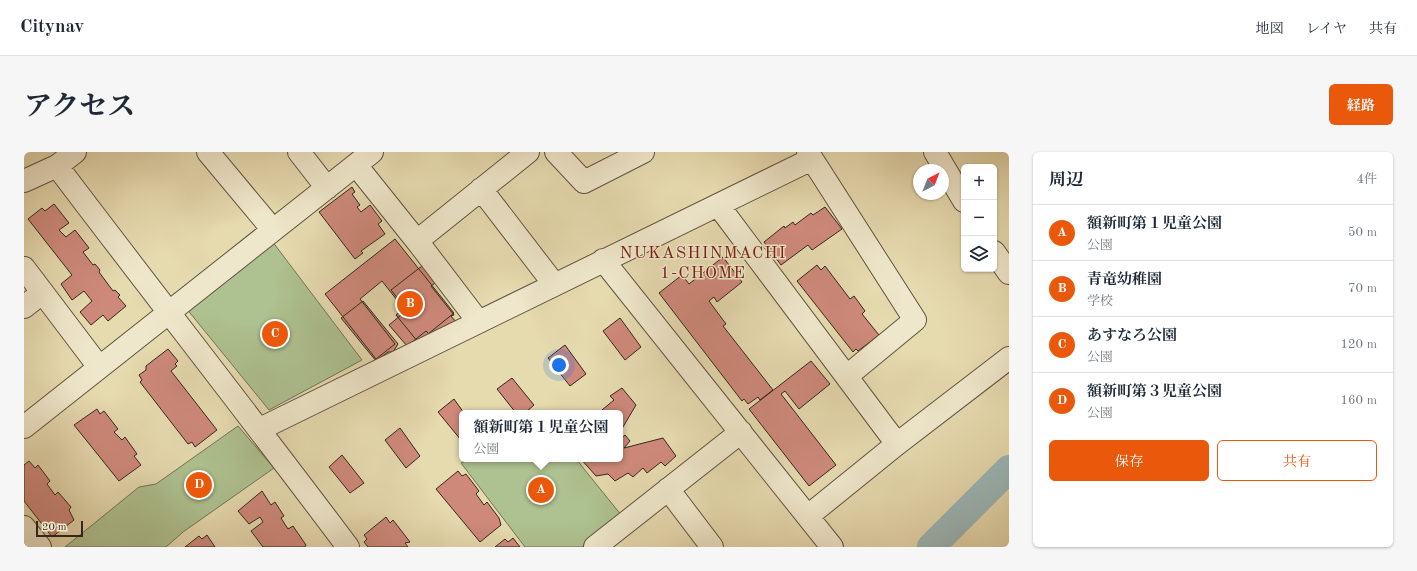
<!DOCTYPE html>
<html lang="ja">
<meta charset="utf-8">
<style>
body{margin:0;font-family:"Old Standard TT","Noto Serif JP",serif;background:#f6f6f7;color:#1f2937}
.controls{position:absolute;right:12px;top:12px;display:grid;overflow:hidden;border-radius:6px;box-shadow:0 1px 3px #0004}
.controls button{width:36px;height:36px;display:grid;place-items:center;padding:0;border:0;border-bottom:1px solid #e0e1e3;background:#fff;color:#1f2937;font:20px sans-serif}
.compass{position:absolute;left:889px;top:12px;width:36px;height:36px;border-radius:50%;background:#fff;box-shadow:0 1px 3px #0004;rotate:42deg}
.scale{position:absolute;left:12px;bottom:10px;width:47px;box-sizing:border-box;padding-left:4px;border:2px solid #34281b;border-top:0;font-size:11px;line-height:14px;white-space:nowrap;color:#34281b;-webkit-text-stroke:3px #efe7cb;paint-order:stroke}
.you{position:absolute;left:535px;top:213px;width:14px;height:14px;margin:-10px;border:3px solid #fff;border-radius:50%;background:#1a73e8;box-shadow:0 0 0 6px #1a73e833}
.badge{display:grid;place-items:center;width:26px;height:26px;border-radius:50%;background:#ea580c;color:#fff;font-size:13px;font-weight:700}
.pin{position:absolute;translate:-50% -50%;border:2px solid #fff;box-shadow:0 1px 4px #0006}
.popup{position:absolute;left:435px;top:258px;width:164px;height:52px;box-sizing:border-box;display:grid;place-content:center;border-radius:6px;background:#fff;filter:drop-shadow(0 1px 3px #0005);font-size:13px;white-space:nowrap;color:#747a83}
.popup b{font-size:15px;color:#1f2937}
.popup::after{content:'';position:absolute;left:50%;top:100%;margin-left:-8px;border:8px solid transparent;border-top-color:#fff}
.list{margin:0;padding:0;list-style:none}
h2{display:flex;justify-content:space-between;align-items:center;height:52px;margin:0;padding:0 16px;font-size:17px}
h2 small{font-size:13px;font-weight:400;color:#747a83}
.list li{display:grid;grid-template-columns:26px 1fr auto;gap:12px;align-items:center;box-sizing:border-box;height:56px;padding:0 16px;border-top:1px solid #e0e1e3}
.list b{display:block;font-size:15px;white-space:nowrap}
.list p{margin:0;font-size:13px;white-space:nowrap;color:#747a83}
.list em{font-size:13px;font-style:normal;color:#747a83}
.actions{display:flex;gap:8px;padding:12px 16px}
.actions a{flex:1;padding:9px 0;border:1px solid #ea580c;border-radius:6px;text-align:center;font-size:14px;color:#ea580c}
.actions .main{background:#ea580c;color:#fff}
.icon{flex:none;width:22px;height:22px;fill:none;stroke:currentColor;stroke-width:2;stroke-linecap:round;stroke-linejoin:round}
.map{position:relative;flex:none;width:985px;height:395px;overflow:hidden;border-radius:6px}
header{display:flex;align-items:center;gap:24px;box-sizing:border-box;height:56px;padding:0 20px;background:#fff;border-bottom:1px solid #e0e1e3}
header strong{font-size:19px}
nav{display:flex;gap:22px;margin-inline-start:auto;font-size:14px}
.intro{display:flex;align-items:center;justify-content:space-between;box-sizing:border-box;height:96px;padding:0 24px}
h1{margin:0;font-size:28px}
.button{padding:10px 18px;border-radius:6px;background:#ea580c;color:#fff;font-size:14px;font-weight:700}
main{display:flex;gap:24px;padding:0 24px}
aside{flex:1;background:#fff;border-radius:6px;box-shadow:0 1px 3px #0004}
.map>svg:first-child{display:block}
</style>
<header>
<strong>Citynav</strong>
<nav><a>地図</a><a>レイヤ</a><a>共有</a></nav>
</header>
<div class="intro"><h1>アクセス</h1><a class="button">経路</a></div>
<main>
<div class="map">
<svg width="985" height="395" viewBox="0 0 985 395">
<rect width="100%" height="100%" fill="#e6daaf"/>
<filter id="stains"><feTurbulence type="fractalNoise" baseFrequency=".005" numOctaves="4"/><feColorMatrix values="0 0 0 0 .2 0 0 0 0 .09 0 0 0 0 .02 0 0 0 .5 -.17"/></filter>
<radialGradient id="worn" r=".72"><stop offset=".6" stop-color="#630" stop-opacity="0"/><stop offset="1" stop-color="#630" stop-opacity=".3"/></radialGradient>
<!-- green -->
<path fill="#aec190" stroke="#717456" d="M248,89L338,208L245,258L162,156Z
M214,274L250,316L159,380L142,395H41L115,335L132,332Z
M446,307H552L598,364L558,395H501L437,311Z"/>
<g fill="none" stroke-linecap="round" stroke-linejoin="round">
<!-- river -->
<path stroke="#9cb7b7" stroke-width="28" d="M907,395L985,317"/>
</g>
<!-- building -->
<path fill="#ce897b" stroke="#34281b" d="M328,35L331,40L328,42L336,53L333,55L337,60L346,53L358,69L354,72L361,82L337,99L339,101L331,107L295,60Z
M30,52L45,71L35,78L42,85L51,78L65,96L59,100L69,113L71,112L76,118L75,120L89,139L91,138L96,143L94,145L102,154L84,169L79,163L67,173L56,160L68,149L60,139L48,148L37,132L48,123L4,67L18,56L21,59Z
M801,55L818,77L788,98L784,93L757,113L740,90L760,74L761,76L769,70L771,73L787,61L789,63Z
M371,87L430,161L394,190L372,163L380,157L358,129L336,147L371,192L352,207L301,142Z
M699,105L718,130L693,150L690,145L685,149L702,172L699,174L749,238L736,248L734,245L724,252L720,247L718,249L635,141L658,123L665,132Z
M793,113L797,118L801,114L826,147L830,144L841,159L838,162L855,183L834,199L832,197L829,200L773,129Z
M398,114L411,131L407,134L430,163L427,164L432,170L406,183L402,179L383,194L365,173L383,158L367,138Z
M339,149L374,192L369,200H364L352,209L317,166Z
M596,166L617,195L601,208L579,179Z
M541,193L562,222L546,234L524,206Z
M144,197L154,209L151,212L153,214L147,219L193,278L171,295L168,290L164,292L116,230L118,228L115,223L122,218V214Z
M787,209L806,232L775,257L761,239L757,242L812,313L785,334L725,257Z
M488,226L510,253L501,261H492L473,237Z
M598,236L612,253L596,280V261H580L578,258L590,248L586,244Z
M430,247L440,261H438L437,288L414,260Z
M73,257L76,262L80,259L94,277L90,280L98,288L101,285L113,302L110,304L117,313L95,329L50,273Z
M376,276L396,304L382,316L361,288Z
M601,283L606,289L600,296L639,286L652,304L641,314L637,310L623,321L619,316L609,325L604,321L591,329L584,322L572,324L557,307H596V287Z
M318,303L340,331L326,341L305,315Z
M5,309L11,316L14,313L26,329L23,332L31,343L34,340L47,355L45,358L50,368L28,385L0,349V313Z
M434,319L438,324L442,322L455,339L452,342L460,353L463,350L475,366L477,373L456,390L412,337Z
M238,339L247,353L251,350L260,364L257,366L264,377L269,374L282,393L281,395H239L227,379L239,370L236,365L225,372L214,359Z
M362,365L366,371L369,368L386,390L381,391L384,395H344L340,390L343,387L340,383Z
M183,383L191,395H161L175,384L178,387Z
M489,386L496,395H471L481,387L484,390Z"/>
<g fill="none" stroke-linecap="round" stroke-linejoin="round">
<defs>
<path id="minor" d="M184,0L249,78
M275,0L303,36
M532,0L560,30L619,0
M911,0L940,49
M788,7L891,168L823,224
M332,13L396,93
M33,14C129,141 228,267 324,395
M0,29L33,14L51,0
M457,37L530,132
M694,53L873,292
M970,100L985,121
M579,108L808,395
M0,116L75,215
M0,155L18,141
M454,169L393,89L504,0
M0,275L348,0
M236,277L788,7L784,0
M644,337L688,395
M784,364L873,292L985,206
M0,375L16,395
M571,395L717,280"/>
</defs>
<!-- minor casing -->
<use href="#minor" stroke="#605440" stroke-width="24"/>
<!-- minor -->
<use href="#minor" stroke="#efe7cb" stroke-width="22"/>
</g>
<g text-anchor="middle" stroke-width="3" stroke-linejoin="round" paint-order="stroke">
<!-- neighbourhood labels -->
<g font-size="17" letter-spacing="1" fill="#7a1f14" stroke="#efe7cb">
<text x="679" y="106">NUKASHINMACHI<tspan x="679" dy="20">1-CHOME</tspan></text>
</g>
</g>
<rect width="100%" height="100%" filter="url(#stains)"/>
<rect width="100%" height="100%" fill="url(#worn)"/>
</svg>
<div class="controls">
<button>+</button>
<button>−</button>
<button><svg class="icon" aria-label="layers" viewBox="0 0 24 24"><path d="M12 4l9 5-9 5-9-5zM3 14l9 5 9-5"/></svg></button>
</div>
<svg class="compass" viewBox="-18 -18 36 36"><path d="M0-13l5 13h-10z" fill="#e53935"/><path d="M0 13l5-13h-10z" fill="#747a83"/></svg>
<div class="scale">20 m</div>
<div class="you"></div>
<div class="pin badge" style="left:517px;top:338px">A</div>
<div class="popup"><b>額新町第１児童公園</b>公園</div>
<div class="pin badge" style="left:386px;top:152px">B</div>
<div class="pin badge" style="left:251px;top:182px">C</div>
<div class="pin badge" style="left:175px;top:333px">D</div>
</div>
<aside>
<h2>周辺<small>4件</small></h2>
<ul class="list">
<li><span class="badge">A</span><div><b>額新町第１児童公園</b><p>公園</p></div><em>50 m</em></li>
<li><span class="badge">B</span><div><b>青竜幼稚園</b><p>学校</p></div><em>70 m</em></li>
<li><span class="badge">C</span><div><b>あすなろ公園</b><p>公園</p></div><em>120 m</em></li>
<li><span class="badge">D</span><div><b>額新町第３児童公園</b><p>公園</p></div><em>160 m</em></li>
</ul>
<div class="actions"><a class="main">保存</a><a>共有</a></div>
</aside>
</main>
